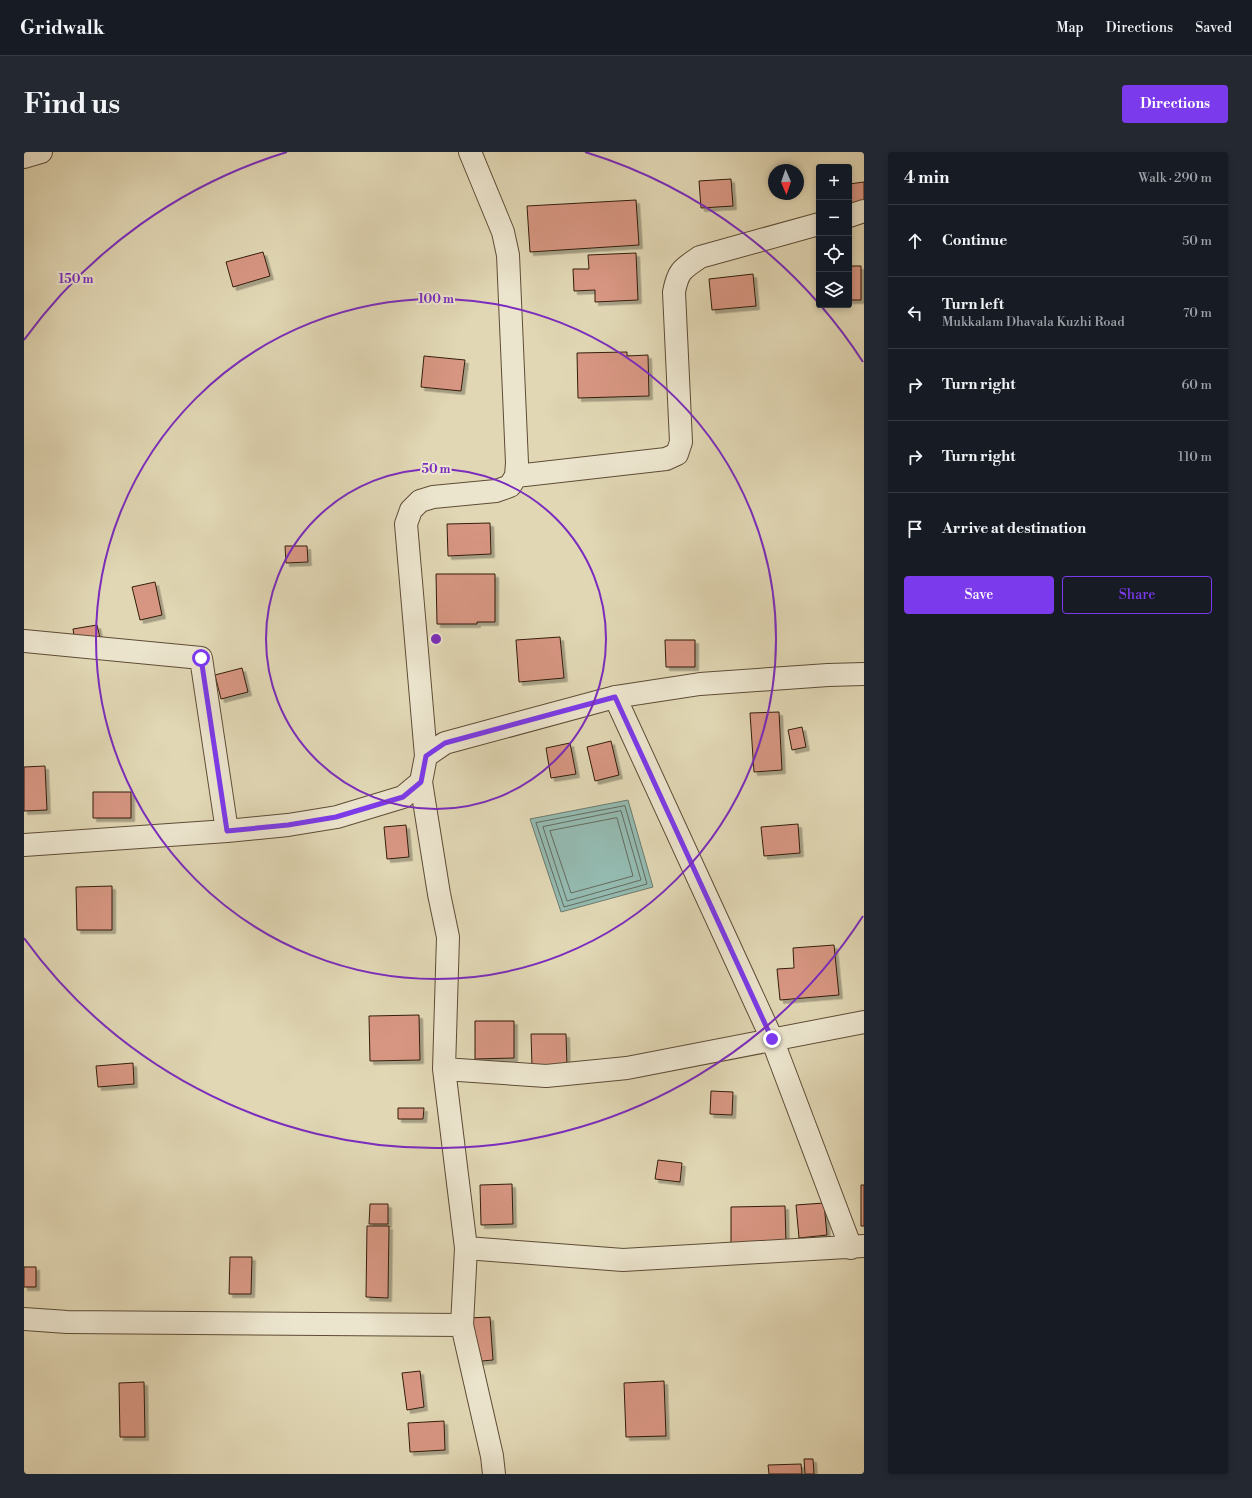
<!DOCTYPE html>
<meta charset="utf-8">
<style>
body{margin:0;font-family:"Libre Bodoni",serif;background:#242831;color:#f1f3f6}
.controls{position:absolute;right:12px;top:12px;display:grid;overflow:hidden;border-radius:4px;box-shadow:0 2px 6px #0003}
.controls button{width:36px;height:36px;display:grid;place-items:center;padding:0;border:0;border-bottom:1px solid #363941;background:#171b24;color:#f1f3f6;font:20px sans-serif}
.compass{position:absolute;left:744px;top:12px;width:36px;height:36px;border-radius:50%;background:#171b24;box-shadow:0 2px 6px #0003;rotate:178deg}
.stop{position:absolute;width:12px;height:12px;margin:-9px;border:3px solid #7c3aed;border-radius:50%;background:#fff}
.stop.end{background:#7c3aed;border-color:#fff;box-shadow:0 1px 4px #0008}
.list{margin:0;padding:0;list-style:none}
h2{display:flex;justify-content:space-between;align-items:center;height:52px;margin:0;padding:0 16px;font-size:17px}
h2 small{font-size:13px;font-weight:400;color:#9ea1a6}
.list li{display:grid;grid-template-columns:26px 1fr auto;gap:12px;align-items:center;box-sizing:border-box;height:72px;padding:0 16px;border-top:1px solid #363941}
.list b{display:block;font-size:15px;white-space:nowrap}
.list p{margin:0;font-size:13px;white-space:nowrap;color:#9ea1a6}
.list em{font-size:13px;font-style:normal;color:#9ea1a6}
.actions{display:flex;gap:8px;padding:12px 16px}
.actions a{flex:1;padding:9px 0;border:1px solid #7c3aed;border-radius:4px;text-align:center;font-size:14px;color:#7c3aed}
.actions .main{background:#7c3aed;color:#fff}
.icon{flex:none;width:22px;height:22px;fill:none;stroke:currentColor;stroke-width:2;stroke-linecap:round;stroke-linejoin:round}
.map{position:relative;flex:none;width:840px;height:1322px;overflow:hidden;border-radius:4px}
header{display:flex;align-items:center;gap:24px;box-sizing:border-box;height:56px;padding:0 20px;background:#171b24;border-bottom:1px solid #363941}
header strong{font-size:19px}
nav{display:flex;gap:22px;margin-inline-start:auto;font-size:14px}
.intro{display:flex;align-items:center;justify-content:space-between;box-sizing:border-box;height:96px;padding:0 24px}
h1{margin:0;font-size:28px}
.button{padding:10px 18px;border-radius:4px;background:#7c3aed;color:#fff;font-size:14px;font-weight:700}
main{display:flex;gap:24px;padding:0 24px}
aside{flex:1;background:#171b24;border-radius:4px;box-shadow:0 2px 6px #0003}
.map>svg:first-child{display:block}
</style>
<header>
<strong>Gridwalk</strong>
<nav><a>Map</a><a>Directions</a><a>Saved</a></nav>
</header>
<div class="intro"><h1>Find us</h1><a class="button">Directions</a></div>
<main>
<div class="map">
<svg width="840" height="1322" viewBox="0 0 840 1322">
<defs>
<filter id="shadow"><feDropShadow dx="3.5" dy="3.5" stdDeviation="0" flood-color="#0004"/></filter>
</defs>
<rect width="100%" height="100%" fill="#e1d7b4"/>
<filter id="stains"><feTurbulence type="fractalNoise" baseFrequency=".005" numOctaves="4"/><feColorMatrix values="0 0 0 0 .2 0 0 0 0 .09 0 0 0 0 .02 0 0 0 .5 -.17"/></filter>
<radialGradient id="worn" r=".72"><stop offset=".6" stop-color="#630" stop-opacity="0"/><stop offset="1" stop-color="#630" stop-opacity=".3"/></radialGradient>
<!-- water -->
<path fill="#94b9af" stroke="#6d7b6e" d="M604,648L629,735L537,760L506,667Z"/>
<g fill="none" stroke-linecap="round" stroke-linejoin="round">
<!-- shore -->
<path stroke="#646b5e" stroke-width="1" d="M601,654L623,732L540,755L512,671Z
M597,659L617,728L543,749L519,675Z
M593,666L609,724L547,741L526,679Z"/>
</g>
<!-- building -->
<path fill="#d79682" stroke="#331d0c" filter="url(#shadow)" d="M707,27L709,54L677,56L675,29Z
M840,30V56L825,58V32Z
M612,48L615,93L506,100L503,54Z
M239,100L246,124L209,135L202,110Z
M612,101L614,148L571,150V138L550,139L549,117H565L564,103Z
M825,114H837V148H825Z
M729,122L732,154L688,158L685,127Z
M603,200V204L624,203L625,244L554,246L553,201Z
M400,204L441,208L437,239L397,235Z
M466,371L467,402L424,404L423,372Z
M261,394H283L284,410L262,411Z
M412,422H471V470H453V472H413Z
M131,430L138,463L116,468L108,435Z
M73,473L76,486L51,490L49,477Z
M536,485L540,526L495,530L492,488Z
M641,488H671V515H642Z
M218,516L224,540L197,547L191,523Z
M755,560L758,618L730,620L726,561Z
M778,575L782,595L768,598L764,578Z
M587,589L595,623L571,629L563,595Z
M546,591L552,622L527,626L522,596Z
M21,614L23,658L0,659V615Z
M69,640H107V666H69Z
M774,672L776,701L740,704L737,675Z
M382,673L385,705L363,707L360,675Z
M88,734V778H53L52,735Z
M810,793L815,843L756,848L753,817L770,816L769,796Z
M395,863L396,908L346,909L345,864Z
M451,869H490V906L451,907Z
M507,882H542L543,915H508Z
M109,911L110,932L74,935L72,914Z
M687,939L709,940L708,963L686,962Z
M374,956H400L399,967H374Z
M634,1008L658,1011L656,1030L631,1027Z
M488,1032L489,1072L457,1073L456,1033Z
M837,1033H840V1074H837Z
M800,1051L803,1083L775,1086L772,1053Z
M346,1052H364V1072H345Z
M761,1054L762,1092L707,1093V1055Z
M343,1074H365L364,1146L342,1145Z
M206,1105H228L227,1142H205Z
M0,1115H12V1135H0Z
M466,1165L469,1208L447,1210L444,1166Z
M396,1219L400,1255L383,1258L378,1221Z
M640,1229L642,1284L602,1285L600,1231Z
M120,1230L121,1285H96L95,1231Z
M420,1269L421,1298L386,1300L384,1271Z
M780,1307H789L790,1322H781Z
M777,1312L778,1322H745L744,1313Z"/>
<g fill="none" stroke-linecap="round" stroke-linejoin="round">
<defs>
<path id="minor" d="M0,5L17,0
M825,64L840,59
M492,324L642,307L653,302L657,290L650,140C654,119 658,117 676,105L795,72
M0,489L177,506L203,679
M591,545L748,887L827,1096
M402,604L421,591L591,545L676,532L804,523L840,522
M397,630L415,742L424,785L420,917L442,1096L438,1173L468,1304L470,1322
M0,693L203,679L264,673L313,665L379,645L397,630L402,604L382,372L387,358L396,349L409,345L472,339L486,334L492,324L493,311L484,103L479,80L446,0
M420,917L522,924L603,916L840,870
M442,1096L599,1108L840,1094
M0,1167L43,1170L438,1173"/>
</defs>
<!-- minor casing -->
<use href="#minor" stroke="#5e4c36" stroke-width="24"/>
<!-- minor -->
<use href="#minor" stroke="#ece5ce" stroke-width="22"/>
</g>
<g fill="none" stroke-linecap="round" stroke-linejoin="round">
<!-- route -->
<path stroke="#7c3aed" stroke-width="5" d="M177,506L203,679L264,673L312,665L379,645L397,630L402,604L421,591L591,545L748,887"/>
</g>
<!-- distance rings -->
<g fill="none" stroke="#7b2cbf" stroke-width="2">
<circle cx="412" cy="487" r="170"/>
<circle cx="412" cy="487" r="340"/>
<path d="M839 764A509 509 0 0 1 0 786M0 188A509 509 0 0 1 263 0M561 0A509 509 0 0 1 839 210"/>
</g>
<circle cx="412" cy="487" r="6" fill="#7b2cbf" stroke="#ece5ce" stroke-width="2"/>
<g font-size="12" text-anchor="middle" font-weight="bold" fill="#7b2cbf" stroke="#ece5ce" stroke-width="4" stroke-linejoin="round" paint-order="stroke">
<text x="52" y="131">150 m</text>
<text x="412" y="151">100 m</text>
<text x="412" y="321">50 m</text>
</g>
<rect width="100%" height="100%" filter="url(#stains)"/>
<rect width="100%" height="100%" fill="url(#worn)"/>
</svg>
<div class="controls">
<button>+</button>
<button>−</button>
<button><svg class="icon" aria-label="locate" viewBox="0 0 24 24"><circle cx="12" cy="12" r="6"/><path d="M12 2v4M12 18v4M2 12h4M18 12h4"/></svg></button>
<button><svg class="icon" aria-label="layers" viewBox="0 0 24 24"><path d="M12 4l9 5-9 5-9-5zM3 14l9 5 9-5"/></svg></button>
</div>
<svg class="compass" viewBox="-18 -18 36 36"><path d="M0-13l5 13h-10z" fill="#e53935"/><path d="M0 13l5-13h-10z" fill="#9ea1a6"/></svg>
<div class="stop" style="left:177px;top:506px"></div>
<div class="stop end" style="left:748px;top:887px"></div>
</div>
<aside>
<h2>4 min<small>Walk · 290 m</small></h2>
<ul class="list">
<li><svg class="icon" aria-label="ahead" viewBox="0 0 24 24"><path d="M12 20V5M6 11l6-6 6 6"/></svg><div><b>Continue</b></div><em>50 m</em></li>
<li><svg class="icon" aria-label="left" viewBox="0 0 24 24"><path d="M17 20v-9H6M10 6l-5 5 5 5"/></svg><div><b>Turn left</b><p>Mukkalam Dhavala Kuzhi Road</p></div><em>70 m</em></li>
<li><svg class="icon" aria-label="right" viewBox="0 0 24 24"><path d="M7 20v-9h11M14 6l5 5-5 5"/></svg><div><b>Turn right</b></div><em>60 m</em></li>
<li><svg class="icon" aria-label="right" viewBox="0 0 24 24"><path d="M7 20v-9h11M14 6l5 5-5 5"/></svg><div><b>Turn right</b></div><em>110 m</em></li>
<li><svg class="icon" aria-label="arrive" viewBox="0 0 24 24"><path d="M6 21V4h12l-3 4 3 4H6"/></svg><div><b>Arrive at destination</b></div></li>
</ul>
<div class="actions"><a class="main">Save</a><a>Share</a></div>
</aside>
</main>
